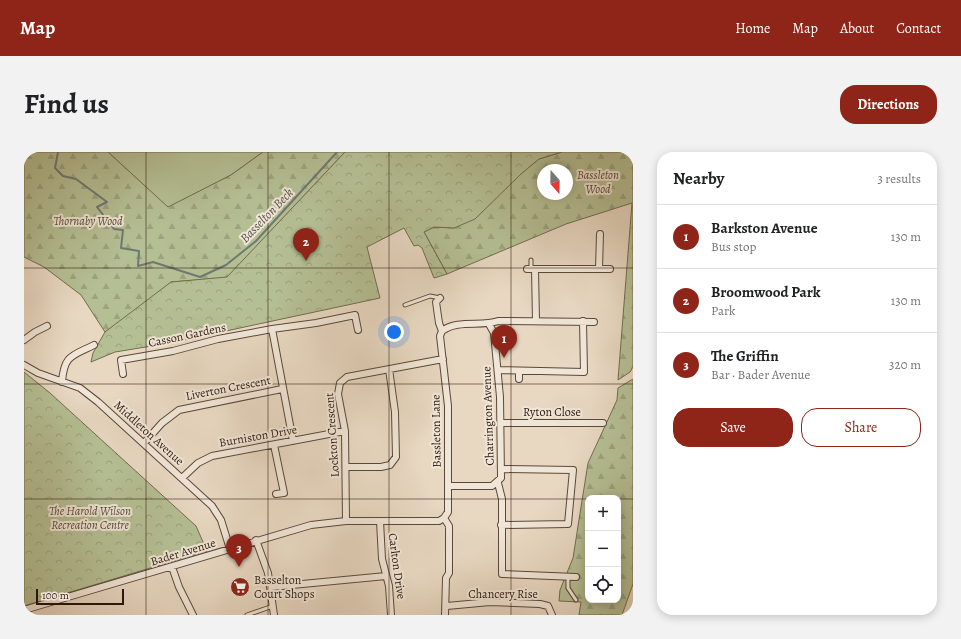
<!DOCTYPE html>
<meta charset="utf-8">
<style>
body{margin:0;font-family:Alegreya,serif;background:#f2f2f2;color:#202124}
.controls{position:absolute;right:12px;bottom:12px;display:grid;overflow:hidden;border-radius:8px;box-shadow:0 2px 10px #0003}
.controls button{width:36px;height:36px;display:grid;place-items:center;padding:0;border:0;border-bottom:1px solid #e0e0e0;background:#fff;color:#202124;font:20px sans-serif}
.compass{position:absolute;left:513px;top:12px;width:36px;height:36px;border-radius:50%;background:#fff;box-shadow:0 2px 10px #0003;rotate:160deg}
.scale{position:absolute;left:12px;bottom:10px;width:88px;box-sizing:border-box;padding-left:4px;border:2px solid #2e180d;border-top:0;font-size:11px;line-height:14px;white-space:nowrap;color:#2e180d;-webkit-text-stroke:3px #f0e6d7;paint-order:stroke}
.you{position:absolute;left:370px;top:180px;width:14px;height:14px;margin:-10px;border:3px solid #fff;border-radius:50%;background:#1a73e8;box-shadow:0 0 0 6px #1a73e833}
.badge{display:grid;place-items:center;width:26px;height:26px;border-radius:50%;background:#8f2418;color:#fff;font-size:13px;font-weight:700}
.pin{position:absolute;translate:-50% -33px;filter:drop-shadow(0 1px 2px #0008)}
.pin::after{content:'';position:absolute;top:21px;width:14px;height:12px;background:inherit;clip-path:polygon(0 0,100% 0,50% 100%)}
.list{margin:0;padding:0;list-style:none}
h2{display:flex;justify-content:space-between;align-items:center;height:52px;margin:0;padding:0 16px;font-size:17px}
h2 small{font-size:13px;font-weight:400;color:#757577}
.list li{display:grid;grid-template-columns:26px 1fr auto;gap:12px;align-items:center;box-sizing:border-box;height:64px;padding:0 16px;border-top:1px solid #e0e0e0}
.list b{display:block;font-size:15px;white-space:nowrap}
.list p{margin:0;font-size:13px;white-space:nowrap;color:#757577}
.list em{font-size:13px;font-style:normal;color:#757577}
.actions{display:flex;gap:8px;padding:12px 16px}
.actions a{flex:1;padding:9px 0;border:1px solid #8f2418;border-radius:16px;text-align:center;font-size:14px;color:#8f2418}
.actions .main{background:#8f2418;color:#fff}
.icon{flex:none;width:22px;height:22px;fill:none;stroke:currentColor;stroke-width:2;stroke-linecap:round;stroke-linejoin:round}
.map{position:relative;flex:none;width:609px;height:463px;overflow:hidden;border-radius:16px}
header{display:flex;align-items:center;gap:24px;box-sizing:border-box;height:56px;padding:0 20px;background:#8f2418;color:#fff}
header strong{font-size:19px}
nav{display:flex;gap:22px;margin-inline-start:auto;font-size:14px}
.intro{display:flex;align-items:center;justify-content:space-between;box-sizing:border-box;height:96px;padding:0 24px}
h1{margin:0;font-size:28px}
.button{padding:10px 18px;border-radius:16px;background:#8f2418;color:#fff;font-size:14px;font-weight:700}
main{display:flex;gap:24px;padding:0 24px}
aside{flex:1;background:#fff;border-radius:16px;box-shadow:0 2px 10px #0003}
.map>svg:first-child{display:block}
</style>
<header>
<strong>Map</strong>
<nav><a>Home</a><a>Map</a><a>About</a><a>Contact</a></nav>
</header>
<div class="intro"><h1>Find us</h1><a class="button">Directions</a></div>
<main>
<div class="map">
<svg width="609" height="463" viewBox="0 0 609 463">
<defs>
<pattern id="forest-firs" width="22" height="20" patternUnits="userSpaceOnUse"><rect width="22" height="20" fill="#b5bf94"/><path d="M5 1l3.5 6h-7zM16 11l3.5 6h-7z" fill="#9ca37e"/></pattern>
<pattern id="park-crowns" width="20" height="18" patternUnits="userSpaceOnUse"><rect width="20" height="18" fill="#b5bf94"/><path d="M2 6a3 3 0 1 1 6 0M12 15a3 3 0 1 1 6 0" fill="none" stroke="#9ca37e"/></pattern>
</defs>
<rect width="100%" height="100%" fill="#e8d8c2"/>
<filter id="stains"><feTurbulence type="fractalNoise" baseFrequency=".005" numOctaves="4"/><feColorMatrix values="0 0 0 0 .2 0 0 0 0 .09 0 0 0 0 .02 0 0 0 .5 -.17"/></filter>
<radialGradient id="worn" r=".72"><stop offset=".6" stop-color="#630" stop-opacity="0"/><stop offset="1" stop-color="#630" stop-opacity=".3"/></radialGradient>
<!-- grass -->
<path fill="#b5bf94" stroke="#726c50" d="M84,0H239L207,23L144,56Z"/>
<!-- forest -->
<path fill="url(#forest-firs)" stroke="#726c50" fill-rule="evenodd" d="M0,0H84L144,55L207,23L239,0H321L203,126L147,130L128,148L81,180L57,143L20,115L0,105Z
M538,0H609V215L606,220L594,228L608,51L542,72L423,122L400,80L410,75L430,76L515,7ZM519,18H543V42H519Z
M609,227V432L598,463H555L557,450L535,449L536,438L549,406L564,311L593,248L594,236ZM564,346H594V448H564Z"/>
<!-- park -->
<path fill="url(#park-crowns)" stroke="#726c50" d="M321,0H538L515,7L497,22L451,67L430,76L410,75L400,80L423,122L410,126L398,96L394,93L390,94L380,76L343,95L356,146L146,191L91,200L67,210L69,201L81,180L147,130L203,125Z
M0,220L26,241L172,374L183,399L0,454Z"/>
<g fill="none" stroke-linecap="round" stroke-linejoin="round">
<!-- stream -->
<path stroke="#6d7972" stroke-width="2" d="M34,0L31,16L39,24L52,27L83,50L73,55L90,77L99,78L97,96L115,99L114,114L129,110L176,125L202,113L232,89L313,0"/>
<defs>
<path id="lane" d="M507,117V108
M381,153L406,144L416,146
M544,424V436L552,448
M223,463L249,454"/>
<path id="street" d="M503,117H586
M511,117L512,169
M575,117L576,82
M416,146L412,150L415,171L418,179L416,184L424,254V360L420,366
M418,179C434,167 457,175 474,169L570,170
M0,188L11,180L23,174
M0,213L14,221L56,236L74,250L188,354L197,368L206,397
M474,218L560,220L559,169
M99,222L97,208L149,199L194,187L248,177
M495,227V219
M38,230C40,203 48,204 70,193
M477,271H579
M269,289L248,177L292,171L331,163L334,178
M120,291L138,271L155,258L258,237
M250,293L260,341L252,342
M322,315H357L366,313L372,305L371,260L365,217
M158,326L174,311L188,304L321,279
M474,331L478,347V422L552,425
M424,334H468L477,326L476,245L470,181L465,172
M420,366L425,374V421L422,426L421,463
M322,369L321,279L314,242L316,231L323,225L419,207
M356,369L358,407L365,434L367,463
M477,373L544,372L549,318L477,317
M232,388L244,421L250,463
M148,415L155,435L169,463
M247,435L362,424
M423,454L466,450L516,452L524,454L528,463
M0,458L287,373L322,369H415L420,366"/>
</defs>
<!-- lane casing -->
<use href="#lane" stroke="#5c483a" stroke-width="5"/>
<!-- street casing -->
<use href="#street" stroke="#5c483a" stroke-width="8"/>
<!-- lane -->
<use href="#lane" stroke="#f0e6d7" stroke-width="3"/>
<!-- street -->
<use href="#street" stroke="#f0e6d7" stroke-width="6"/>
</g>
<!-- grid -->
<path fill="none" stroke="#2e180d" stroke-width="1" stroke-opacity="0.55" d="M122,0V463M244,0V463M365,0V463M487,0V463M0,116H609M0,232H609M0,347H564M594,347H609"/>
<!-- icons -->
<defs>
<symbol id="supermarket-disc" viewBox="-11 -11 22 22"><circle r="9.5" fill="#8f2418" stroke="#f0e6d7"/><path d="M-6-5.5h2.5l.6 2H6L4.5 2H-2.5L-4.4-4H-6ZM-1.5 3.2a1.3 1.3 0 1 0 .1 0ZM3 3.2a1.3 1.3 0 1 0 .1 0Z" fill="#fff"/></symbol>
</defs>
<g fill-rule="evenodd">
<use href="#supermarket-disc" x="205" y="424" width="22" height="22"/>
</g>
<g text-anchor="middle" stroke-width="4" stroke-linejoin="round" paint-order="stroke">
<!-- park labels -->
<g font-size="12" font-style="italic" fill="#564a36" stroke="#f0e6d7">
<text x="574" y="27">Bassleton<tspan x="574" dy="14">Wood</tspan></text>
<text x="64" y="73">Thornaby Wood</text>
<text x="66" y="363">The Harold Wilson<tspan x="66" dy="14">Recreation Centre</tspan></text>
</g>
<!-- street labels -->
<g font-size="12" fill="#2e180d" stroke="#f0e6d7">
<text transform="translate(163 183) rotate(-12)" y="4">Casson Gardens</text>
<text transform="translate(204 236) rotate(-11)" y="4">Liverton Crescent</text>
<text x="528" y="264">Ryton Close</text>
<text transform="translate(464 264) rotate(-92)" y="4">Charrington Avenue</text>
<text transform="translate(412 279) rotate(-91)" y="4">Bassleton Lane</text>
<text transform="translate(125 281) rotate(42)" y="4">Middleton Avenue</text>
<text transform="translate(308 283) rotate(-94)" y="4">Lockton Crescent</text>
<text transform="translate(234 284) rotate(-10)" y="4">Burniston Drive</text>
<text transform="translate(159 400) rotate(-17)" y="4">Bader Avenue</text>
<text transform="translate(373 414) rotate(82)" y="4">Carlton Drive</text>
<text x="479" y="446">Chancery Rise</text>
</g>
<!-- poi labels -->
<g font-size="12" fill="#2e180d" stroke="#f0e6d7" text-anchor="start">
<text x="230" y="432">Basselton<tspan x="230" dy="14">Court Shops</tspan></text>
</g>
<!-- water labels -->
<g font-size="13" font-style="italic" fill="#535048" stroke="#f0e6d7">
<text transform="translate(242 63) rotate(-46)" y="5">Basselton Beck</text>
</g>
</g>
<rect width="100%" height="100%" filter="url(#stains)"/>
<rect width="100%" height="100%" fill="url(#worn)"/>
</svg>
<div class="controls">
<button>+</button>
<button>−</button>
<button><svg class="icon" aria-label="locate" viewBox="0 0 24 24"><circle cx="12" cy="12" r="6"/><path d="M12 2v4M12 18v4M2 12h4M18 12h4"/></svg></button>
</div>
<svg class="compass" viewBox="-18 -18 36 36"><path d="M0-13l5 13h-10z" fill="#e53935"/><path d="M0 13l5-13h-10z" fill="#757577"/></svg>
<div class="scale">100 m</div>
<div class="you"></div>
<div class="pin badge" style="left:480px;top:206px">1</div>
<div class="pin badge" style="left:282px;top:109px">2</div>
<div class="pin badge" style="left:215px;top:415px">3</div>
</div>
<aside>
<h2>Nearby<small>3 results</small></h2>
<ul class="list">
<li><span class="badge">1</span><div><b>Barkston Avenue</b><p>Bus stop</p></div><em>130 m</em></li>
<li><span class="badge">2</span><div><b>Broomwood Park</b><p>Park</p></div><em>130 m</em></li>
<li><span class="badge">3</span><div><b>The Griffin</b><p>Bar · Bader Avenue</p></div><em>320 m</em></li>
</ul>
<div class="actions"><a class="main">Save</a><a>Share</a></div>
</aside>
</main>
